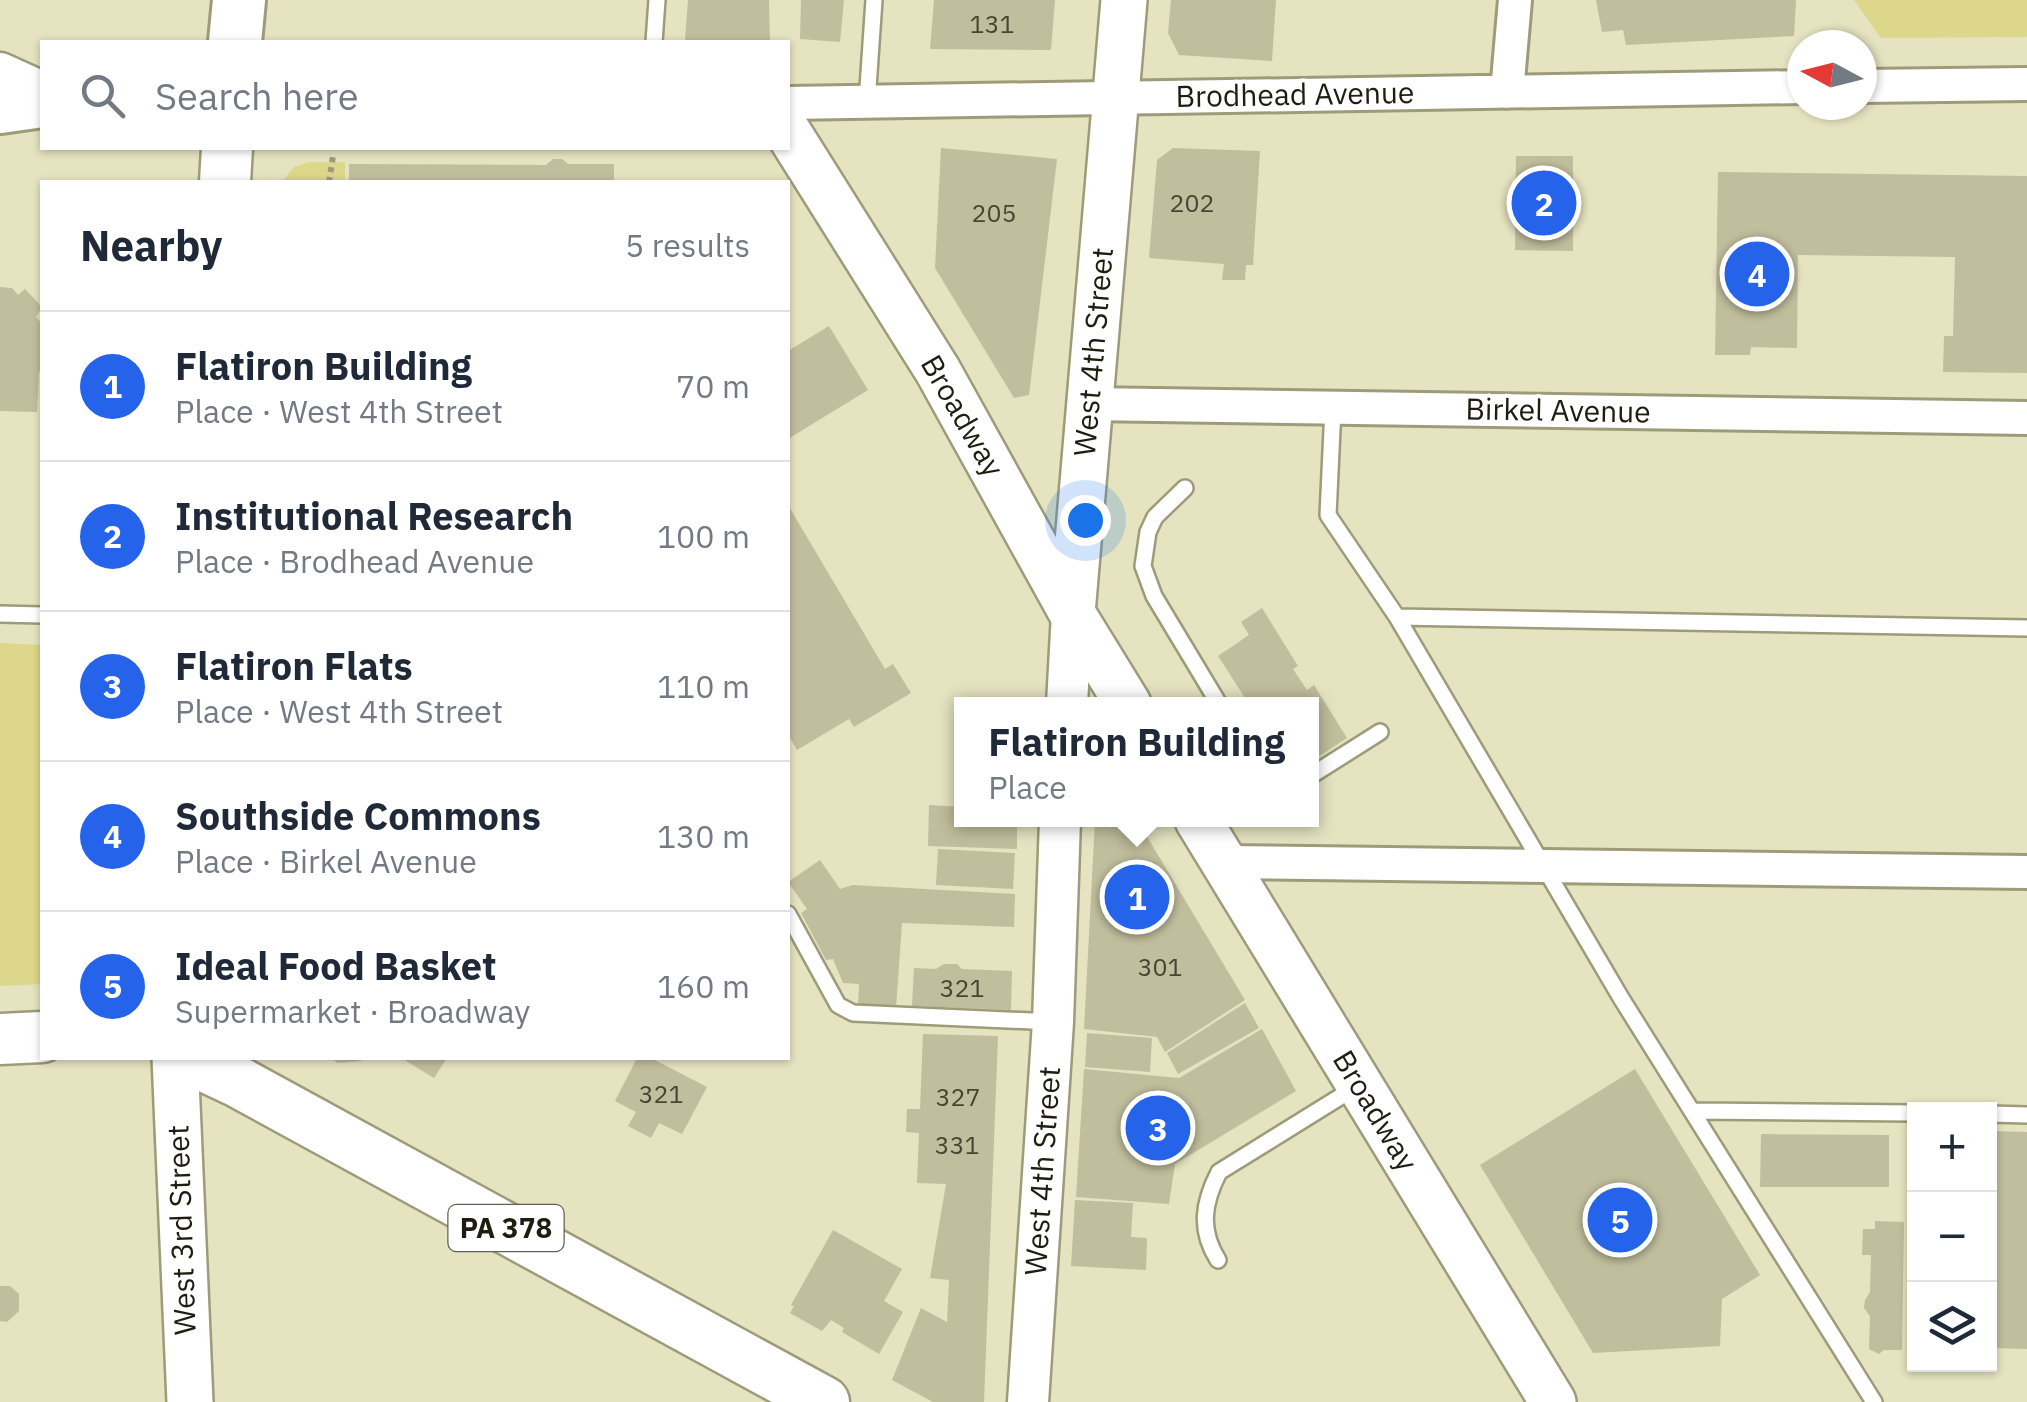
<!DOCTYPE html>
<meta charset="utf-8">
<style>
body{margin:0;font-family:"IBM Plex Sans",sans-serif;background:#f2f2f3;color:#1f2937}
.controls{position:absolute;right:30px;bottom:30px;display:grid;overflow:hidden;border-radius:0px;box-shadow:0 2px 8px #0004}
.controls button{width:90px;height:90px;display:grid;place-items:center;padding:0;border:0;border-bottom:2px solid #e0e1e3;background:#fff;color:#1f2937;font:50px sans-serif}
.compass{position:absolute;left:1787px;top:30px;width:90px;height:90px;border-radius:50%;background:#fff;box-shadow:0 2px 8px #0004;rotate:277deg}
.you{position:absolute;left:1085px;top:520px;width:35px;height:35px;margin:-25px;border:8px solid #fff;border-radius:50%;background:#1a73e8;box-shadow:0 0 0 15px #1a73e833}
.badge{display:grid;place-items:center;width:65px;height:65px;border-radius:50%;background:#2563eb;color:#fff;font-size:32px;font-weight:700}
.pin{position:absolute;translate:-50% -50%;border:5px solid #fff;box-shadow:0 2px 10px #0006}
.popup{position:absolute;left:954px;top:697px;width:365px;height:130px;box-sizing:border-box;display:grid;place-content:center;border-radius:0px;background:#fff;filter:drop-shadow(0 2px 8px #0005);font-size:32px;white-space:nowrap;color:#747a83}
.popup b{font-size:38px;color:#1f2937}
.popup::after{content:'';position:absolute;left:50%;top:100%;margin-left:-20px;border:20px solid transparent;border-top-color:#fff}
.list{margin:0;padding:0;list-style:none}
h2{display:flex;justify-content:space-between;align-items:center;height:130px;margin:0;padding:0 40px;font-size:42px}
h2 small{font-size:32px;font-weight:400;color:#747a83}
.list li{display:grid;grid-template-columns:65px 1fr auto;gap:30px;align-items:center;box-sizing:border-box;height:150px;padding:0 40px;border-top:2px solid #e0e1e3}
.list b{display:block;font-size:38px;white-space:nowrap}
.list p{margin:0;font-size:32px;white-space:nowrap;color:#747a83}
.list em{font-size:32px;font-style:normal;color:#747a83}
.icon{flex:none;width:55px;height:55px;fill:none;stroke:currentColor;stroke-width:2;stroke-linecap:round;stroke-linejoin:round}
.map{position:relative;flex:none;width:2027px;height:1402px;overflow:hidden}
.search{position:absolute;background:#fff;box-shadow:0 2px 8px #0004;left:40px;top:40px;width:750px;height:110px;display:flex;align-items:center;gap:25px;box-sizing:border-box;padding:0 35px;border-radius:0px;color:#747a83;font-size:38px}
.panel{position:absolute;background:#fff;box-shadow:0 2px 8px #0004;left:40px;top:180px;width:750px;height:880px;border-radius:0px}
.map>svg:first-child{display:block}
</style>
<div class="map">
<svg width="2027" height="1402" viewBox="0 0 2027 1402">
<rect width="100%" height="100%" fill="#e5e3c0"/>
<!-- green -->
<path fill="#ddd78c" d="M1854,0H2027V37L1881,38Z
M309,162H345V182H282L294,167Z
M0,643L42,645V984L0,986Z"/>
<!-- building -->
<path fill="#c0be9c" d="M688,0H769L770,42H689L685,39Z
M801,0H844L840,42L800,39Z
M934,0H1055L1051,50L930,49Z
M1171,0H1276L1272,61L1179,55L1168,33Z
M1596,0H1796L1794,36L1626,45L1623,30L1602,32Z
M941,148L1057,159L1029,395L1014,398L935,268Z
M1173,148L1260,151L1253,265H1246L1245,280H1222L1224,264L1149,258L1157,160Z
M1516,156H1573V251L1515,250Z
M553,159H562L568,164H614V182H349V164L546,165Z
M1718,172L2027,176V373L1943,372L1944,336H1953L1955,257L1798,255L1797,348L1751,347L1750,355H1715Z
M0,287L12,288L18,295L25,289L42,307L36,317L42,324V372L39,371L37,412L0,411Z
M829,326L868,390L788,439V351Z
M788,505L885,669L893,664L911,693L854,727L849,719L797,750L788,734Z
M1262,608L1298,666L1293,669L1307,690L1314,685L1347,738L1312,761V704H1249L1218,656L1249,635L1241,622Z
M929,805L962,807V820H1017V849L928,846Z
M1095,820H1137L1245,1000L1165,1052L1157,1037L1084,1029Z
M938,849L1015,853L1013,889L936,885Z
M820,860L840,889L853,885L1015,894L1014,927L902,923L896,1008L858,1006L859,984L843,983L833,959L826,960L801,913L807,909L788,882Z
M944,964H957L962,969L1012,971L1011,1010L912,1006L914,968L936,969Z
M1245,1003L1259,1028L1178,1074L1167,1053Z
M1262,1029L1296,1091L1175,1164L1169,1204L1076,1197L1084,1069L1179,1078Z
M1087,1033L1152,1038L1150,1072L1085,1067Z
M923,1034L998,1036L984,1402H933L892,1380L921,1308L947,1322L949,1280L930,1278L946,1184L917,1183L919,1133L906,1132L907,1109H920Z
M332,1058H363L361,1061L337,1063Z
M401,1058H447L434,1078Z
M637,1058H651L707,1087L682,1134L659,1123L651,1138L628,1126L636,1112L615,1101Z
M1635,1069L1760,1275L1722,1299L1720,1346L1593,1353L1480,1165Z
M1990,1131L2027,1132V1349L1990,1348Z
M1761,1134L1889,1135V1187H1760Z
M1075,1200L1133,1203L1131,1237L1147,1238L1146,1270L1071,1266Z
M1875,1221L1904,1222L1902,1350H1884L1879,1354L1869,1349L1870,1316L1864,1308L1865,1300L1870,1292L1871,1255H1862L1863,1229H1875Z
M833,1230L902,1269L884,1301L903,1312L879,1354L842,1332L844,1328L831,1320L822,1331L790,1313L794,1306L791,1305Z
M0,1286H10L19,1294V1311L7,1322L0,1321Z"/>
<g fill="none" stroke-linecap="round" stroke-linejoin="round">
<defs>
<path id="service" d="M654,42L657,0
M867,102L874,0
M1333,408L1328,515L1397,617L1621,998L1874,1402
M1185,488L1155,517L1148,532L1143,566L1154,596L1219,704
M0,614L42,615
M1397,617L2027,628
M1312,775L1380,732
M788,914L838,1005L853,1013L1053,1022
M1692,1111L1914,1113
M1990,1114L2027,1115
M1218,1260C1199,1230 1203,1203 1219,1172L1356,1087"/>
<path id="minor" d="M1862,86L2027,84
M1507,92L1515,0
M788,103L1802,87
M1089,404L2027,418
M1224,862L2027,872"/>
<path id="tertiary" d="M0,73L42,92
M1067,704L1072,613
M1028,1402L1053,1022L1060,820"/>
<path id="secondary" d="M788,132L938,371L1072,613L1128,704
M1072,613L1124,0
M1198,820L1553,1402
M175,1058L190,1402"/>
<path id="primary" d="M225,182L227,148
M0,1039L42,1037
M187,1058L240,1083L824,1402"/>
<path id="trunk" d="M235,42L239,0
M0,107L42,101"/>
</defs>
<!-- service casing -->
<use href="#service" stroke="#9e9b7a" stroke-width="20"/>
<!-- minor casing -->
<use href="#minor" stroke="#9e9b7a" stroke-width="38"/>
<!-- tertiary casing -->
<use href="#tertiary" stroke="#9e9b7a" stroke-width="45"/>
<!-- secondary casing -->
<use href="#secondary" stroke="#9e9b7a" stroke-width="50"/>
<!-- primary casing -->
<use href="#primary" stroke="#9e9b7a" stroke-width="55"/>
<!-- trunk casing -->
<use href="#trunk" stroke="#9e9b7a" stroke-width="58"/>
<!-- path -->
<path stroke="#9b9a7f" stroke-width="6" stroke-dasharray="5 5" stroke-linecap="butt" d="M329,182L333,156"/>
<!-- service -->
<use href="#service" stroke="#fff" stroke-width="15"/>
<!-- minor -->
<use href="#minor" stroke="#fff" stroke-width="32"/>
<!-- tertiary -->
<use href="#tertiary" stroke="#fff" stroke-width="40"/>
<!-- secondary -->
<use href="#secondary" stroke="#fff" stroke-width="45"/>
<!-- primary -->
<use href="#primary" stroke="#fff" stroke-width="50"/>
<!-- trunk -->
<use href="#trunk" stroke="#fff" stroke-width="52"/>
</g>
<g text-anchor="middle" stroke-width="8" stroke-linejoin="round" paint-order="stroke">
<!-- number labels -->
<g font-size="25" fill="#464533">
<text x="992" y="33">131</text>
<text x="1192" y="212">202</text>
<text x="994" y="222">205</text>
<text x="1160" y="976">301</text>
<text x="962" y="997">321</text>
<text x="661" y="1103">321</text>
<text x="958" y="1106">327</text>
<text x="957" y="1154">331</text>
</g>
<!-- shield labels -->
<rect fill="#fff" stroke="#626158" stroke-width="2.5" x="448.5" y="1205" width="115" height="46" rx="8"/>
<g font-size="28" font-weight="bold" fill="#1e1d10">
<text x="506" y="1238">PA 378</text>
</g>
<!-- street labels -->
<g font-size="30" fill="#1e1d10" stroke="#fff">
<text transform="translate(1295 95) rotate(-1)" y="10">Brodhead Avenue</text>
<text transform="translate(1094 352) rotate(-85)" y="10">West 4th Street</text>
<text transform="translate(1558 411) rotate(1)" y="10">Birkel Avenue</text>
<text transform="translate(962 416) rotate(60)" y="10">Broadway</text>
<text transform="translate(1375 1111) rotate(59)" y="10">Broadway</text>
<text transform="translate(1043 1171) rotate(-86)" y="10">West 4th Street</text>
<text transform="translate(182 1230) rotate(-92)" y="10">West 3rd Street</text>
</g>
</g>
</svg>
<div class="controls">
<button>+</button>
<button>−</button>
<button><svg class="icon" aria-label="layers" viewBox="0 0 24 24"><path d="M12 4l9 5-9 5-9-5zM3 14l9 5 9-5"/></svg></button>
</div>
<svg class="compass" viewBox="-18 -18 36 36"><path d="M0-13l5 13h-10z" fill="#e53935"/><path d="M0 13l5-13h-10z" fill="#747a83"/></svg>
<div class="you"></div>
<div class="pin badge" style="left:1137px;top:897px">1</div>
<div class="popup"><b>Flatiron Building</b>Place</div>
<div class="pin badge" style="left:1544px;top:203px">2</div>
<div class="pin badge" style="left:1158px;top:1128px">3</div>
<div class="pin badge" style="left:1757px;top:274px">4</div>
<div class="pin badge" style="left:1620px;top:1220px">5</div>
<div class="search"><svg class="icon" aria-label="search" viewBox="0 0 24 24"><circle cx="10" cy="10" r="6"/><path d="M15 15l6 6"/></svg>Search here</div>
<section class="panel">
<h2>Nearby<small>5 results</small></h2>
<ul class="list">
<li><span class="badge">1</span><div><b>Flatiron Building</b><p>Place · West 4th Street</p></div><em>70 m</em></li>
<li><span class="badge">2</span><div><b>Institutional Research</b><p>Place · Brodhead Avenue</p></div><em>100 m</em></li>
<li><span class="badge">3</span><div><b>Flatiron Flats</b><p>Place · West 4th Street</p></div><em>110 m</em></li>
<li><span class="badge">4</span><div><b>Southside Commons</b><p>Place · Birkel Avenue</p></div><em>130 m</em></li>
<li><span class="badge">5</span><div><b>Ideal Food Basket</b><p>Supermarket · Broadway</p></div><em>160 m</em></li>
</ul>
</section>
</div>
